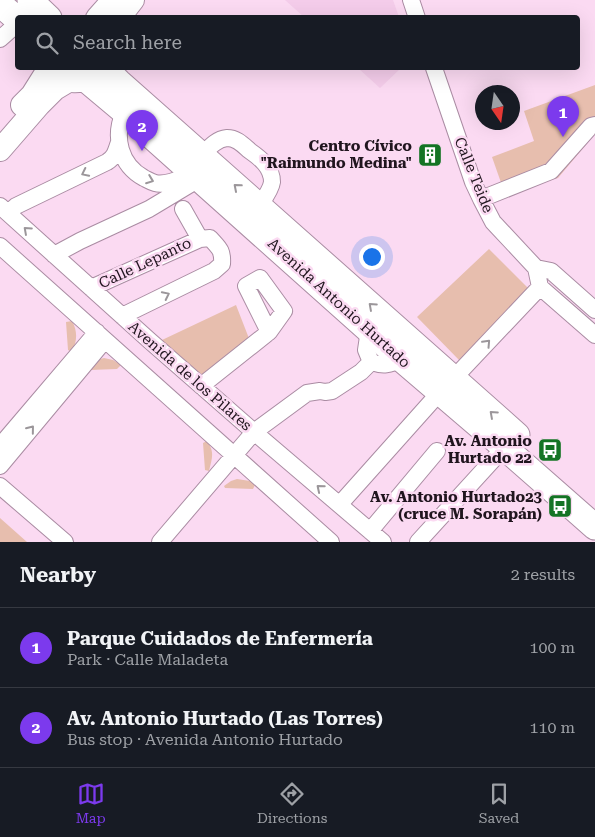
<!DOCTYPE html>
<meta charset="utf-8">
<style>
body{margin:0;font-family:"Roboto Serif",serif;background:#20242c;color:#f1f3f6}
.compass{position:absolute;left:475px;top:85px;width:45px;height:45px;border-radius:50%;background:#171b24;box-shadow:0 5px 20px #0002;rotate:167deg}
.you{position:absolute;left:371px;top:256px;width:18px;height:18px;margin:-12px;border:4px solid #fff;border-radius:50%;background:#1a73e8;box-shadow:0 0 0 8px #1a73e833}
.badge{display:grid;place-items:center;width:32px;height:32px;border-radius:50%;background:#7c3aed;color:#fff;font-size:16px;font-weight:700}
.pin{position:absolute;translate:-50% -41px;filter:drop-shadow(0 1px 2px #0008)}
.pin::after{content:'';position:absolute;top:26px;width:18px;height:15px;background:inherit;clip-path:polygon(0 0,100% 0,50% 100%)}
.list{margin:0;padding:0;list-style:none}
h2{display:flex;justify-content:space-between;align-items:center;height:65px;margin:0;padding:0 20px;font-size:21px}
h2 small{font-size:16px;font-weight:400;color:#9ea1a6}
.list li{display:grid;grid-template-columns:32px 1fr auto;gap:15px;align-items:center;box-sizing:border-box;height:80px;padding:0 20px;border-top:1px solid #363941}
.list b{display:block;font-size:19px;white-space:nowrap}
.list p{margin:0;font-size:16px;white-space:nowrap;color:#9ea1a6}
.list em{font-size:16px;font-style:normal;color:#9ea1a6}
.icon{flex:none;width:28px;height:28px;fill:none;stroke:currentColor;stroke-width:2;stroke-linecap:round;stroke-linejoin:round}
.map{position:relative;flex:none;width:595px;height:542px;overflow:hidden}
.search{position:absolute;background:#171b24;box-shadow:0 5px 20px #0002;left:15px;right:15px;top:15px;height:55px;display:flex;align-items:center;gap:12px;box-sizing:border-box;padding:0 18px;border-radius:5px;color:#9ea1a6;font-size:19px}
.sheet{height:225px;background:#171b24}
nav{display:flex;justify-content:space-around;align-items:center;box-sizing:border-box;height:70px;border-top:1px solid #363941;background:#171b24;font-size:14px;color:#9ea1a6}
nav a{display:grid;justify-items:center;gap:2px}
nav .on{color:#7c3aed}
.map>svg:first-child{display:block}
</style>
<div class="map">
<svg width="595" height="542" viewBox="0 0 595 542">
<rect width="100%" height="100%" fill="#fbdaf2"/>
<!-- built -->
<path fill="#f4ccea" d="M285,0H393L399,17H304Z
M358,68H401L380,88Z"/>
<!-- green -->
<path fill="#e7beae" d="M595,85V134L558,178L505,194L492,157L534,141L524,111Z
M489,249L530,290L459,360L417,317Z
M236,305L250,341L200,376L162,340Z
M72,321C78,332 77,341 72,352L68,350L66,322Z
M104,358L113,360L121,365L117,369L90,370L97,360Z
M207,441C215,452 212,458 209,471L205,470L203,443Z
M237,479L250,481L255,485L253,489L225,488L224,486L231,481Z
M0,518L27,542H0Z"/>
<g fill="none" stroke-linecap="round" stroke-linejoin="round">
<defs>
<path id="street" d="M411,0L417,18
M0,39L18,23
M434,68L473,182L481,199L493,222L536,268L540,287
M124,112C113,137 120,165 144,178C148,180 151,182 155,183C167,186 181,178 192,174
M202,155C209,148 216,139 227,138C237,138 243,145 250,151C260,158 272,167 272,182C271,190 264,199 259,206
M481,199L551,171L591,126L595,125
M0,206L150,341L254,432L383,542
M183,209L200,239
M8,213L16,206L107,162C115,157 116,151 119,142
M0,246L331,542
M54,255L80,241L149,209L199,179
M536,268L551,271L595,310
M540,287L595,335
M91,288L200,239L210,238C219,248 223,250 222,264L214,271L122,316
M369,330L366,350L371,362C383,366 390,365 401,359
M453,379L540,287
M201,386L269,332L246,286L260,278L284,311L269,332
M0,446L97,332
M0,466L105,340
M0,486L65,542
M340,504L440,392
M370,531L437,451
M160,542L254,432L307,393L320,391L325,392L332,391L361,372L371,362
M418,542L511,440"/>
<path id="secondary" d="M97,18L113,0
M119,18L133,0
M22,105L32,95L49,68
M0,150L39,105L55,89L70,80"/>
<path id="primary" d="M30,0L49,18
M0,4L18,20
M54,68C64,83 84,84 96,69
M105,68L119,82L517,435
M84,78L121,109L401,359L504,447L595,527"/>
</defs>
<!-- street casing -->
<use href="#street" stroke="#aa8ca3" stroke-width="18"/>
<!-- secondary casing -->
<use href="#secondary" stroke="#aa8ca3" stroke-width="24"/>
<!-- primary casing -->
<use href="#primary" stroke="#aa8ca3" stroke-width="27"/>
<!-- street -->
<use href="#street" stroke="#fff" stroke-width="16"/>
<!-- secondary -->
<use href="#secondary" stroke="#fff" stroke-width="22"/>
<!-- primary -->
<use href="#primary" stroke="#fff" stroke-width="25"/>
</g>
<!-- one-way arrows -->
<defs><path id="oneway-chevron" d="M-2-3.5L2.5 0L-2 3.5" fill="none" stroke-width="1.6" stroke-linecap="round" stroke-linejoin="round" transform="scale(1.25)"/></defs>
<g stroke="#9b969a">
<use href="#oneway-chevron" transform="translate(85 173) rotate(154)"/>
<use href="#oneway-chevron" transform="translate(150 180) rotate(21)"/>
<use href="#oneway-chevron" transform="translate(237 187) rotate(-139)"/>
<use href="#oneway-chevron" transform="translate(27 230) rotate(-138)"/>
<use href="#oneway-chevron" transform="translate(166 295) rotate(-26)"/>
<use href="#oneway-chevron" transform="translate(372 306) rotate(-138)"/>
<use href="#oneway-chevron" transform="translate(487 343) rotate(-47)"/>
<use href="#oneway-chevron" transform="translate(493 414) rotate(-138)"/>
<use href="#oneway-chevron" transform="translate(31 429) rotate(-51)"/>
<use href="#oneway-chevron" transform="translate(320 488) rotate(-140)"/>
</g>
<!-- icons -->
<defs>
<symbol id="building-square" viewBox="-11 -11 22 22"><rect x="-9" y="-9" width="18" height="18" rx="4" fill="#147424" stroke="#fbdaf2"/><path d="M-4-6H4V6H1V3H-1V6H-4ZM-2.5-4.3h1.7v1.8h-1.7ZM.8-4.3h1.7v1.8H.8ZM-2.5-1h1.7V.8h-1.7ZM.8-1h1.7V.8H.8Z" fill="#fff"/></symbol>
<symbol id="bus-square" viewBox="-11 -11 22 22"><rect x="-9" y="-9" width="18" height="18" rx="4" fill="#147424" stroke="#fbdaf2"/><path d="M-5-6H5V4H4V6H2V4H-2V6H-4V4H-5ZM-3.5-4V0h7V-4ZM-3.5 1.2v1.5H-2V1.2ZM2 1.2v1.5H3.5V1.2Z" fill="#fff"/></symbol>
</defs>
<g fill-rule="evenodd">
<use href="#building-square" x="416" y="141" width="28" height="28"/>
<use href="#bus-square" x="536" y="436" width="28" height="28"/>
<use href="#bus-square" x="546" y="492" width="28" height="28"/>
</g>
<g text-anchor="middle" stroke-width="5" stroke-linejoin="round" paint-order="stroke">
<!-- poi labels -->
<g font-size="15" font-weight="bold" fill="#20151e" stroke="#fbdaf2" text-anchor="end">
<text x="412" y="151">Centro Cívico<tspan x="412" dy="17">"Raimundo Medina"</tspan></text>
<text x="532" y="446">Av. Antonio<tspan x="532" dy="17">Hurtado 22</tspan></text>
<text x="542" y="502">Av. Antonio Hurtado23<tspan x="542" dy="17">(cruce M. Sorapán)</tspan></text>
</g>
<!-- street labels -->
<g font-size="15" fill="#20151e" stroke="#fbdaf2">
<text transform="translate(474 175) rotate(68)" y="5">Calle Teide</text>
<text transform="translate(145 263) rotate(-25)" y="5">Calle Lepanto</text>
<text transform="translate(339 303) rotate(42)" y="5">Avenida Antonio Hurtado</text>
<text transform="translate(190 376) rotate(41)" y="5">Avenida de los Pilares</text>
</g>
</g>
</svg>
<svg class="compass" viewBox="-18 -18 36 36"><path d="M0-13l5 13h-10z" fill="#e53935"/><path d="M0 13l5-13h-10z" fill="#9ea1a6"/></svg>
<div class="you"></div>
<div class="pin badge" style="left:563px;top:137px">1</div>
<div class="pin badge" style="left:142px;top:151px">2</div>
<div class="search"><svg class="icon" aria-label="search" viewBox="0 0 24 24"><circle cx="10" cy="10" r="6"/><path d="M15 15l6 6"/></svg>Search here</div>
</div>
<section class="sheet">
<h2>Nearby<small>2 results</small></h2>
<ul class="list">
<li><span class="badge">1</span><div><b>Parque Cuidados de Enfermería</b><p>Park · Calle Maladeta</p></div><em>100 m</em></li>
<li><span class="badge">2</span><div><b>Av. Antonio Hurtado (Las Torres)</b><p>Bus stop · Avenida Antonio Hurtado</p></div><em>110 m</em></li>
</ul>
</section>
<nav>
<a class="on"><svg class="icon" aria-label="map" viewBox="0 0 24 24"><path d="M3 6l6-2 6 2 6-2v14l-6 2-6-2-6 2zM9 4v14M15 6v14"/></svg>Map</a>
<a><svg class="icon" aria-label="directions" viewBox="0 0 24 24"><path d="M12 3l9 9-9 9-9-9zM9 14v-3h6M13 9l2 2-2 2"/></svg>Directions</a>
<a><svg class="icon" aria-label="saved" viewBox="0 0 24 24"><path d="M7 4h10v16l-5-4-5 4z"/></svg>Saved</a>
</nav>
